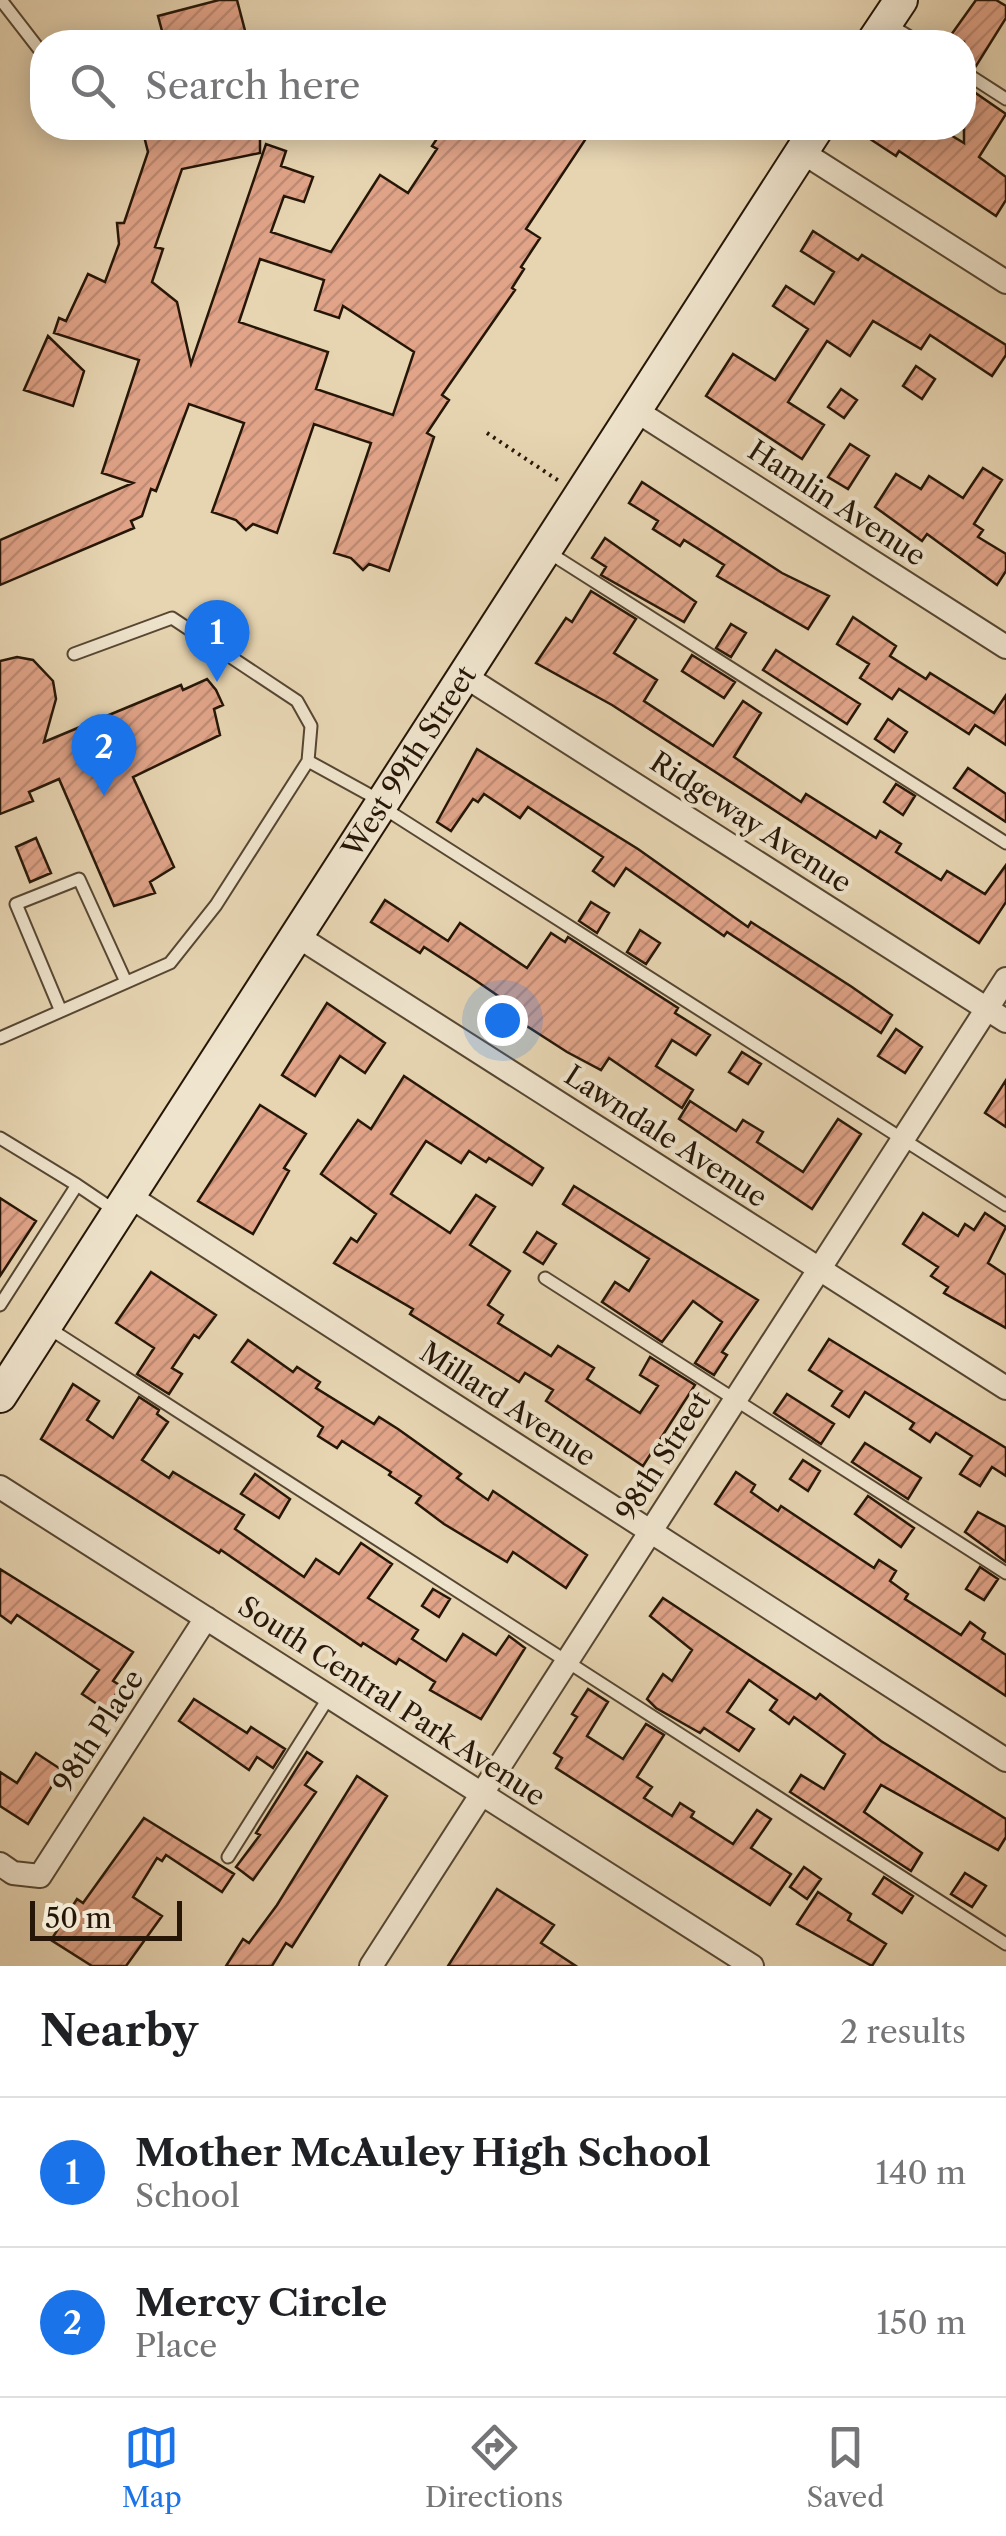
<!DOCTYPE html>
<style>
body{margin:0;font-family:"Libre Caslon Text",serif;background:#f2f2f2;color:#202124}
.scale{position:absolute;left:30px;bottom:25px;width:152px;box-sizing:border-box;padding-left:10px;border:5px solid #261607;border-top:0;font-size:28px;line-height:35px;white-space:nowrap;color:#261607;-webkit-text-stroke:8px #efe4cd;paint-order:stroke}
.you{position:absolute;left:502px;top:1020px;width:35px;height:35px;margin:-25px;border:8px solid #fff;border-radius:50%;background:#1a73e8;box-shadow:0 0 0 15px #1a73e833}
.badge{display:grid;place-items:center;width:65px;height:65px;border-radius:50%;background:#1a73e8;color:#fff;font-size:32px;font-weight:700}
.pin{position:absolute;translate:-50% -82px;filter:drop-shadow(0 2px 5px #0008)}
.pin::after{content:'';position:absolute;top:52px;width:35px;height:30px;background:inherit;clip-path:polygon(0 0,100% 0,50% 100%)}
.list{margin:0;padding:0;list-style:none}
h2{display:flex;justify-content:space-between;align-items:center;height:130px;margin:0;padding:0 40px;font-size:42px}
h2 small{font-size:32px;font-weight:400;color:#757577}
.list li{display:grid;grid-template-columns:65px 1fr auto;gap:30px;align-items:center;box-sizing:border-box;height:150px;padding:0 40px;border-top:2px solid #e0e0e0}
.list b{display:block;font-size:38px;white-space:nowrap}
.list p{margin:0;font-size:32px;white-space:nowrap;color:#757577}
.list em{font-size:32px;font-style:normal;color:#757577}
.icon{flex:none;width:55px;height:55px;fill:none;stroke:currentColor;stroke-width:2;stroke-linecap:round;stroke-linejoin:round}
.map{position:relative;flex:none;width:1006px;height:1966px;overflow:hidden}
.search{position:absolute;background:#fff;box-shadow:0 5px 25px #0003;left:30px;right:30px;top:30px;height:110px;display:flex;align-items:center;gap:25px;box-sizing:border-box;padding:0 35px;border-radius:40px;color:#757577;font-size:38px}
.sheet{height:430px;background:#fff}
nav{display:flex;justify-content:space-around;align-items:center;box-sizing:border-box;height:140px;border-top:2px solid #e0e0e0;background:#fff;font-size:28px;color:#757577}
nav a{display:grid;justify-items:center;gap:5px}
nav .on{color:#1a73e8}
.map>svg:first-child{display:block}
</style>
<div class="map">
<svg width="1006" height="1966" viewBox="0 0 1006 1966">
<defs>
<pattern id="building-hatch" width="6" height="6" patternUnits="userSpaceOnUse" patternTransform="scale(2.5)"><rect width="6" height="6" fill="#e1a489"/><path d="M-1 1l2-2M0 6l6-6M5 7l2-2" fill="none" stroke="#c18c75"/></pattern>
</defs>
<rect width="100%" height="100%" fill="#e7d5b2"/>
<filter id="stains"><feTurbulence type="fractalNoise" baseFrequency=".002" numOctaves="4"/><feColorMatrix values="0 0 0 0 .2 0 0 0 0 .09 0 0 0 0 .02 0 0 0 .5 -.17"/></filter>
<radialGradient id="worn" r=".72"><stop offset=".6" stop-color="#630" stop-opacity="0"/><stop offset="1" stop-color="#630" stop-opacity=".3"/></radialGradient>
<!-- building -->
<path fill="url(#building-hatch)" stroke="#261607" stroke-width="2.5" fill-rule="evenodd" d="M219,0H237L248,42H165L158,16Z
M976,0H996L1006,6V18L976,66L964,58V42H946Z
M964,85L1006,114L979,157L1006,177V200L996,216L899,151L896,156L870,139L877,128H939L964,143Z
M142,128H260V153L182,169L155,247L163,249L152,282L177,302L191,364L266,144L286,151L281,166L313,177L304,202L284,196L271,232L331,252L380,175L408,193L437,149L432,146L444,128H579L589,134L526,229L540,238L521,267L524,269L512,288L515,290L442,395L449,400L427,433L434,437L389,571L369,564L363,570L351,558L334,553L371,443L314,424L277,533L253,524L246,530L236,520L212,512L244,423L189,404L156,491L151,489L142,516L131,521L134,528L0,585V540L133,483L102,473L139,360L54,333L59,318L66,321L88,274L105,282L119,244L117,223H124L148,152ZM260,259L324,280L315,310L339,318L343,306L414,352L393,415L316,389L328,352L239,322Z
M813,231L858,260L862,255L1006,345V355L992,376L930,335L921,349L873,321L850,356L827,341L788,402L824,425L802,459L706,396L733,354L775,380L808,329L773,306L786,286L814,304L834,272L801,251Z
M48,336L84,371L73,406L24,390Z
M916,366L935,379L922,399L903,386Z
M841,389L857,400L844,418L828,407Z
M850,444L869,456L848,489L828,477Z
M983,468L1002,480L974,524L983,530L978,537L1006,554V571L997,585L927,534L922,541L875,507L896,474L921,489L929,476L963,498Z
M642,482L782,573L829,596L808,629L717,576L724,565L684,540L680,546L653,529L658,521L629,503Z
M605,538L696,602L684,622L601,575L606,567L592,558Z
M591,591L636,619L614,653L657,680L644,701L713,746L743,701L761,713L734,757L801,802L806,794L876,838L880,831L901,844L896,852L941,880L947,871L985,894L1006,865V902L979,943L612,705L536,663L566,618L572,622Z
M853,617L896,646L890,656L926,679L930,673L994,713L1006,695V745L975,725L969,734L899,689L892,699L860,678L869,664L837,644Z
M731,624L746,633L731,657L716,648Z
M776,650L860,704L847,724L763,670Z
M692,655L735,682L724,698L682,671Z
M17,657L33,660L53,681L56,699L44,742L181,685L183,690L207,679L216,690L223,705L214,709L220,735L133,777L174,867L150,882L155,893L114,906L59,779L29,792L33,801L0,814V661Z
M888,719L907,732L894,752L875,739Z
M477,749L638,849L748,927L751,922L852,987L892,1015L881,1033L727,932L724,936L626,868L614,886L593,871L603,857L528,807L520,818L484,794L478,802L473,799L451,831L437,822Z
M968,768L1006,794V822L954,788Z
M896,784L915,796L903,815L884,802Z
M36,838L51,873L30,882L16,847Z
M385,900L448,941L460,923L527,968L551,933L565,942L568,937L678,1008L675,1013L710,1035L696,1055L672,1040L656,1066L693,1090L682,1108L609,1058L601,1070L567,1052L508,1014L513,1006L475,980L424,947L420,953L371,922Z
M591,902L609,913L597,933L579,921Z
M640,930L660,943L646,964L627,952Z
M327,1003L385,1043L365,1073L340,1056L315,1096L282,1075Z
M896,1029L922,1047L905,1073L878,1056Z
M742,1052L761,1064L748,1084L729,1072Z
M404,1076L543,1168L532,1185L489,1158L486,1162L469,1151L461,1163L426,1141L391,1194L450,1233L476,1195L495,1207L470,1245L510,1271L488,1305L503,1315L498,1323L551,1356L558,1346L594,1368L587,1379L640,1413L658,1386L640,1375L650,1357L695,1385L643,1466L546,1401L553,1390L525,1373L519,1382L410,1314L413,1309L334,1263L351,1238L357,1242L376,1214L321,1174L358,1120L371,1129Z
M1006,1080V1127L985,1113Z
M690,1101L736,1131L743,1120L763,1132L757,1142L803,1172L838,1119L861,1134L812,1209L679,1119Z
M260,1105L306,1134L284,1168L289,1171L253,1234L198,1201Z
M574,1186L758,1300L722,1352L727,1355L714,1375L695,1363L722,1322L693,1301L662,1342L602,1302L615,1282L629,1291L649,1259L563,1204Z
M0,1198L36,1221L0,1276Z
M923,1213L958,1236L965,1224L974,1230L985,1213L1006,1227L988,1263L1006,1275V1328L944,1293L948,1287L931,1276L938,1267L903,1244Z
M537,1232L556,1244L543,1264L524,1252Z
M151,1272L216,1315L199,1338L194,1335L172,1368L182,1374L169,1394L137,1374L154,1348L116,1323Z
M829,1339L1006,1448V1476L992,1467L980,1486L960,1474L972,1456L936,1433L930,1442L910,1429L914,1423L865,1392L849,1417L832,1406L842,1391L809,1370Z
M248,1340L293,1372L297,1367L320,1382L316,1388L374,1424L379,1417L398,1429L461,1474L457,1478L488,1500L493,1491L587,1555L566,1588L513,1552L507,1562L444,1524L416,1503L421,1496L389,1475L391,1472L342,1441L337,1448L318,1436L323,1427L232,1362Z
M73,1384L99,1401L87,1420L113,1438L139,1397L159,1410L157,1414L168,1422L142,1460L169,1478L173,1472L244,1515L235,1529L304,1577L316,1559L339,1574L361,1543L392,1564L368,1598L418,1630L412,1639L446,1661L463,1634L496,1655L509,1636L525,1648L481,1719L430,1690L435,1682L399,1659L396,1664L363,1643L361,1646L221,1550L219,1553L41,1439Z
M787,1394L834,1424L821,1444L774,1413Z
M865,1443L921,1478L908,1499L852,1462Z
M803,1460L820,1471L808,1491L790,1479Z
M736,1472L755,1485L751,1492L778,1511L781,1506L874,1568L879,1560L896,1571L890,1581L908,1594L905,1599L961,1635L970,1622L985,1633L982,1639L1006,1655V1696L715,1504Z
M255,1474L290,1499L279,1518L241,1494Z
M868,1496L914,1528L901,1547L855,1514Z
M978,1512L1006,1527V1562L965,1532Z
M980,1567L998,1579L984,1600L966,1589Z
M0,1569L133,1652L113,1681L121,1686L106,1710L82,1694L99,1670L17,1615L11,1623L0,1615Z
M433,1589L450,1599L439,1617L422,1606Z
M663,1598L816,1699L820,1694L881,1741L1006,1819V1837L998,1850L881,1785L864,1812L922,1853L911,1871L790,1792L801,1775L824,1789L845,1754L794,1717L789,1724L770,1710L777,1700L749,1680L727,1712L754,1729L739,1751L704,1728L700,1733L656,1708L647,1699L663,1674L672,1681L692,1650L650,1616Z
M588,1689L608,1702L587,1736L623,1759L646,1724L664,1735L637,1777L652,1787L644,1798L672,1816L680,1803L694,1812L691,1817L733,1844L757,1810L771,1819L751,1848L791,1874L770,1905L556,1768L562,1758L554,1753L577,1717L572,1714Z
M194,1699L247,1733L251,1727L285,1749L273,1768L257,1757L249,1770L179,1721Z
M307,1752L322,1762L305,1785L316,1792L253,1880L236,1867L260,1835L256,1833Z
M36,1753L62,1770L28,1824L0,1806V1772L17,1783Z
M357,1776L387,1796L292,1947L286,1943L272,1966H226L243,1939L249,1943L277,1905Z
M144,1818L234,1874L222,1892L166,1855L162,1861L157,1858L133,1897L162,1916L126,1966H92L51,1940L77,1899L83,1903Z
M804,1867L821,1879L807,1899L790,1887Z
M965,1873L986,1886L972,1907L951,1894Z
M884,1877L913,1896L902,1913L873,1894Z
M497,1889L554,1925L541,1943L576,1966H448Z
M818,1892L851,1914L848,1920L886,1944L872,1966L797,1924Z"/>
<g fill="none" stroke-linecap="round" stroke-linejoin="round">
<defs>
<path id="lane" d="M1,0L42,53
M890,25L918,42
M964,72L1006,99
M548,552L1006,843
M74,654L172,618L297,701L311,726L308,761
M382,807L1006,1205
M60,1009L16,904L79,879L126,982
M0,1038L170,963L216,905L308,761L379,800
M0,1138L77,1185
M545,1278L1006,1573
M0,1305L77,1185L114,1210
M47,1327L1006,1944
M228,1857L329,1697"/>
<path id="street" d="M802,152L1006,282
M635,410L1006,647
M463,675L1006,1021
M294,934L1006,1388
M129,1196L1006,1760
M0,1487L752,1966
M0,1864L13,1873L40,1876L206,1618
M371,1966L1006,979"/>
<g id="secondary">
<path d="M873,42L901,0"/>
<path id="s1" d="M0,1396L817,128"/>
</g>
</defs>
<!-- lane casing -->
<use href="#lane" stroke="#564632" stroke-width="15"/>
<!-- street casing -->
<use href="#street" stroke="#564632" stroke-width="26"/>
<!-- secondary casing -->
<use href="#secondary" stroke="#261607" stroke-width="36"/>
<!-- path -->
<path stroke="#261607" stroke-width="4" stroke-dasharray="2.5 5" stroke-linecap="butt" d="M487,433L559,481"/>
<!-- lane -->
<use href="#lane" stroke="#efe4cd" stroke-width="11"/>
<!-- street -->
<use href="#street" stroke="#efe4cd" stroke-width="22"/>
<!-- secondary -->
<use href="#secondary" stroke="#efe4cd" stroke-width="32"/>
</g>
<g text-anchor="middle" stroke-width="8" stroke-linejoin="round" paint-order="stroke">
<!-- street labels -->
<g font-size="28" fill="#261607" stroke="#efe4cd">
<text transform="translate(837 503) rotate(33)" y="10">Hamlin Avenue</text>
<text dy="10" stroke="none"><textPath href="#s1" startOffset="755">West 99th Street</textPath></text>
<text transform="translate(751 822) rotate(33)" y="10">Ridgeway Avenue</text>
<text transform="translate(666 1136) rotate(33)" y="10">Lawndale Avenue</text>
<text transform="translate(508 1404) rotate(33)" y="10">Millard Avenue</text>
<text transform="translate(663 1456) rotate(-57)" y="10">98th Street</text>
<text transform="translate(392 1701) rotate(33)" y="10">South Central Park Avenue</text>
<text transform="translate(98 1731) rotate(-57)" y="10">98th Place</text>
</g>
</g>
<rect width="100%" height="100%" filter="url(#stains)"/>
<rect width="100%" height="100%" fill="url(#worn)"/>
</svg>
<div class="scale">50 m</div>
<div class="you"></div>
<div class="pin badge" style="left:217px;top:682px">1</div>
<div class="pin badge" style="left:104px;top:796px">2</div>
<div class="search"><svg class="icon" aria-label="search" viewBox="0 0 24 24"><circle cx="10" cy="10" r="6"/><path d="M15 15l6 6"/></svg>Search here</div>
</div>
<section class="sheet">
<h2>Nearby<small>2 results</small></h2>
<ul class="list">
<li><span class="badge">1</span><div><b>Mother McAuley High School</b><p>School</p></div><em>140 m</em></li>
<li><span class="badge">2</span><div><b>Mercy Circle</b><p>Place</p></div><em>150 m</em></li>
</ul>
</section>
<nav>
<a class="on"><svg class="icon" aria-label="map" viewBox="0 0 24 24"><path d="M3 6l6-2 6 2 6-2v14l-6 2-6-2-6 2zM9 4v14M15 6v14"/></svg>Map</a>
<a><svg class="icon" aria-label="directions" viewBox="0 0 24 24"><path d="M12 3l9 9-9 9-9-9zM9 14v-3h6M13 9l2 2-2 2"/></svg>Directions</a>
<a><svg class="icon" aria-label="saved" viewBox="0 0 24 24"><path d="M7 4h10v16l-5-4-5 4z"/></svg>Saved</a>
</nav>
